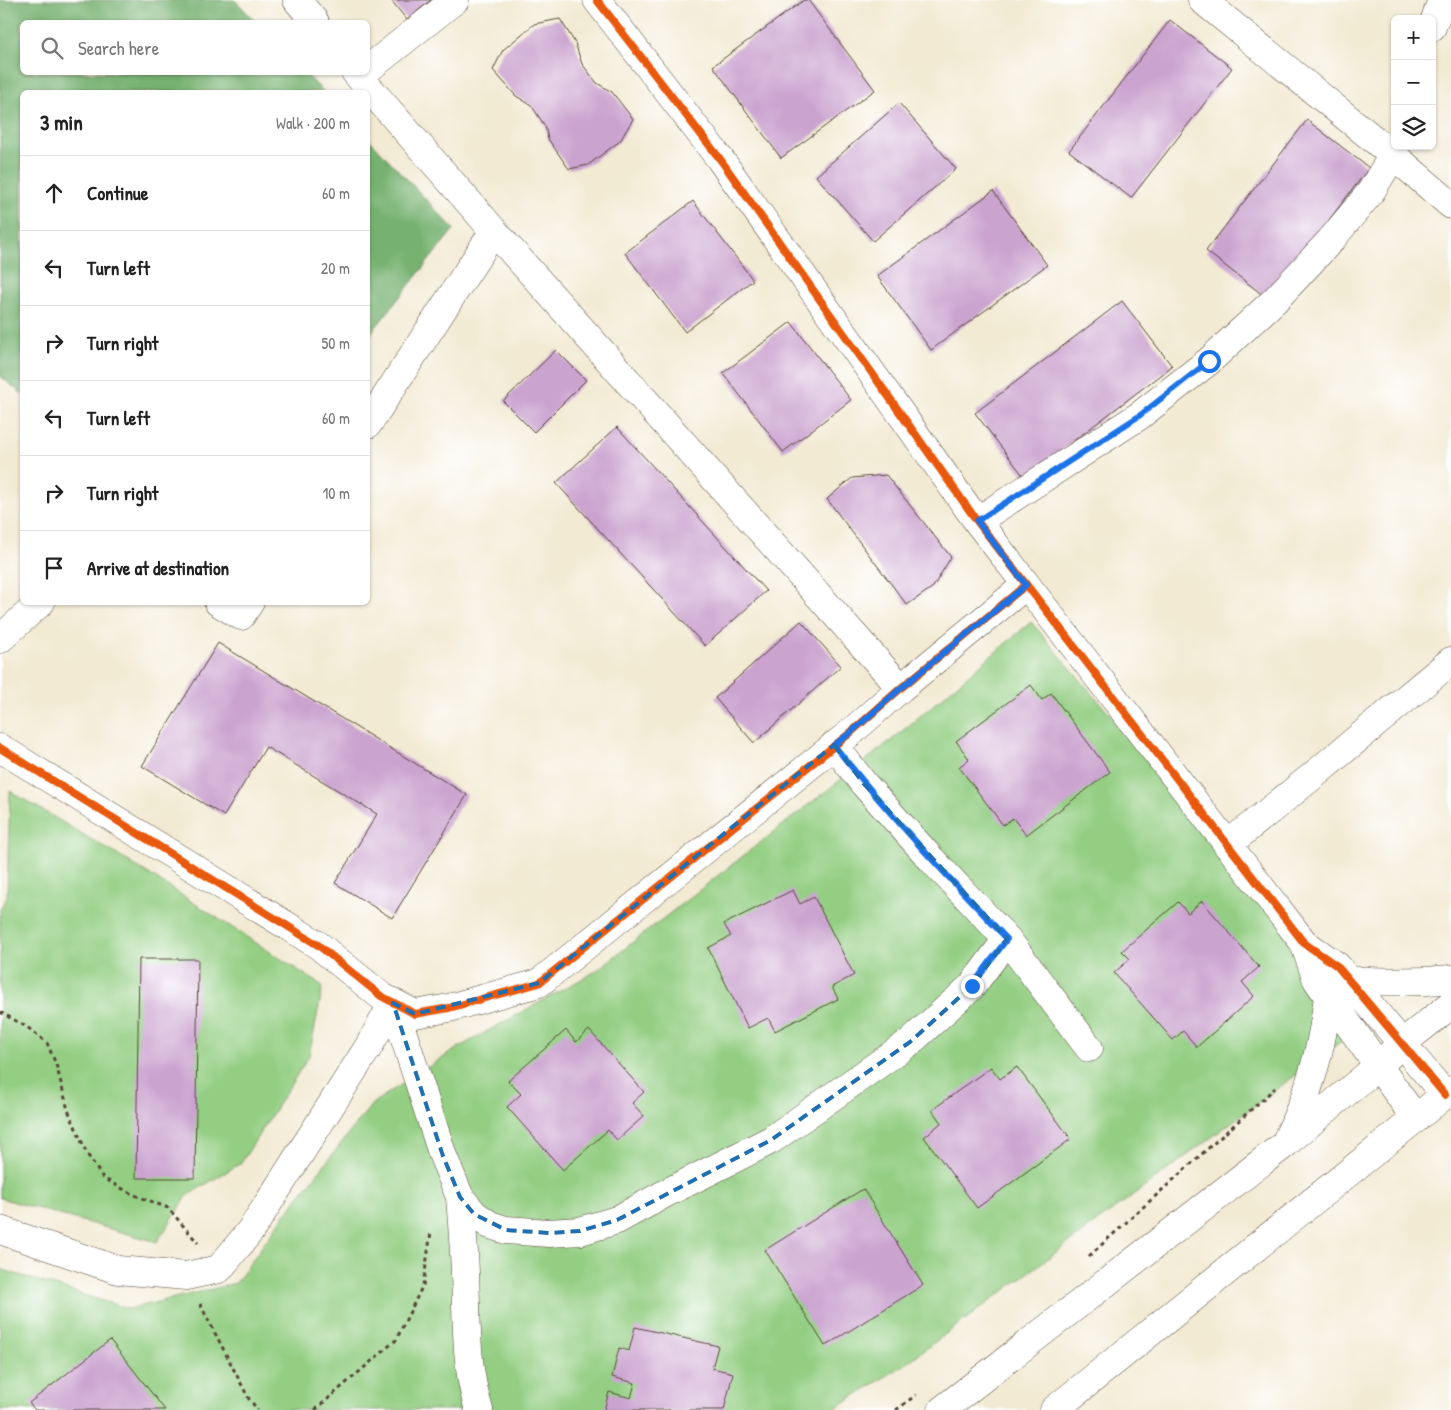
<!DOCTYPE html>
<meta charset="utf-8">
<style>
body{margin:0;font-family:"Patrick Hand",sans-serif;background:#f6f6f6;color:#222}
.controls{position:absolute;right:15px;top:15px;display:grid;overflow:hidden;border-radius:8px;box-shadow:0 1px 4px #0004}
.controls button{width:45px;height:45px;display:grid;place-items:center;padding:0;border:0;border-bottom:1px solid #e0e0e0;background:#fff;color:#222;font:25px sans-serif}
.stop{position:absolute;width:15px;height:15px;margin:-11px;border:4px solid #1a73e8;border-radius:50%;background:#fff}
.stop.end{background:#1a73e8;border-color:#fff;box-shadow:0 1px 5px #0008}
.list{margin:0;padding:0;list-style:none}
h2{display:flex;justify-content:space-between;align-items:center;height:65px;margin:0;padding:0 20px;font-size:21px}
h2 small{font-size:16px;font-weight:400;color:#767676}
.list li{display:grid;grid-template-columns:32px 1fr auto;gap:15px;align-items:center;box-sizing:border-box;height:75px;padding:0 20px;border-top:1px solid #e0e0e0}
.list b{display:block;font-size:19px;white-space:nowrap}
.list em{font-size:16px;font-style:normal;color:#767676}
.icon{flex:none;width:28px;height:28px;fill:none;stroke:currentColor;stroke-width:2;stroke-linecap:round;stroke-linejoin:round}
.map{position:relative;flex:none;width:1451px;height:1410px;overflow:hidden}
.search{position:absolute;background:#fff;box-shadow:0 1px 4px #0004;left:20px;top:20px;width:350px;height:55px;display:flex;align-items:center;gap:12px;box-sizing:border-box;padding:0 18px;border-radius:8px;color:#767676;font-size:19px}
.panel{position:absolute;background:#fff;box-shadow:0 1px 4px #0004;left:20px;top:90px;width:350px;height:515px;border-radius:8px}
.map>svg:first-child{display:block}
</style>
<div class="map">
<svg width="1451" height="1410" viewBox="0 0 1451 1410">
<rect width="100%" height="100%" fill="#fff"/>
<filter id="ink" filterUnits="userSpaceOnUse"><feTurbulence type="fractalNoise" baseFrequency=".02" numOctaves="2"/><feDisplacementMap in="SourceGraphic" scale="10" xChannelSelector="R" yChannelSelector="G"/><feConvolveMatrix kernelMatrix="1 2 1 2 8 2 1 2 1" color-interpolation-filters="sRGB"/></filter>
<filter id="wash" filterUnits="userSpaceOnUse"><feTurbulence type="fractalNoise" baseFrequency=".0096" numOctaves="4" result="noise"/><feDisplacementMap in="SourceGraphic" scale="20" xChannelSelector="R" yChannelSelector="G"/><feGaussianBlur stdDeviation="1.12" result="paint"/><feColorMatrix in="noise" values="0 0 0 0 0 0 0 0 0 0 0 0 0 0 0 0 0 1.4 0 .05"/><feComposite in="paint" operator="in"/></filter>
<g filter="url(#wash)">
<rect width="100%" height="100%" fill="#f2ead3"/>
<!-- green -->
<path fill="#93ce82" stroke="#677c50" d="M1031,622L1349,994L1358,1029L901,1367L832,1410H0V1269L129,1309L236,1283L283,1217L373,1103L461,1046L596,971L894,738Z
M10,791L141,869L323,986L309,1056L241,1163L188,1195L157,1242L0,1198V908L7,898Z"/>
<!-- forest -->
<path fill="#76b170" stroke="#586e47" d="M0,0H235L256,22H22V72L305,73L324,92H22V394L0,376Z
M368,138L454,229L368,337Z"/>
<g id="blocks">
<!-- building -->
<path fill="#caa3cf" d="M391,0H431L407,20Z
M804,0H808L875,90L781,158L713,66Z
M560,19L575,43L582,64L597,83L612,92L633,119L620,141L588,165L569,169L548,139L545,126L531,105L516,96L493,70L503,50L534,24Z
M1170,20L1232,68L1131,198L1069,151Z
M899,103L956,169L873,241L816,176Z
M1307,120L1369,168L1268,299L1206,251Z
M993,191L1047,265L931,350L877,276Z
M693,201L753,280L685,332L625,253Z
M1122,301L1172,366L1025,478L975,413Z
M791,322L851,400L783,452L723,373Z
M556,350L586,380L534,432L503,401Z
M617,427L766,591L705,646L556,483Z
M886,475L951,557L933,587L907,605L827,499L852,478Z
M801,621L841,666L754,743L715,698Z
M218,643L467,795L392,918L335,883L377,814L266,747L224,816L142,766Z
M1031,685L1042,700L1051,693L1110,772L1026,835L1013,818L1003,825L959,767L969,759L956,741Z
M793,890L800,904L814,897L854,975L832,987L838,999L775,1031L768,1018L748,1028L708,948L731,936L724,924Z
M1202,901L1259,967L1242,982L1254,996L1197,1047L1183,1031L1173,1040L1114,973L1130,959L1122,951L1178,902L1188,913Z
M139,959H198L195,1178H136Z
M566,1030L576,1042L589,1030L644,1092L632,1103L644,1116L617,1140L608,1130L563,1170L507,1107L521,1094L508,1081Z
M991,1067L1000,1079L1017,1067L1071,1139L977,1208L924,1137L941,1123L932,1110Z
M863,1189L923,1285L825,1346L765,1250Z
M635,1327L718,1346L712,1368L733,1373L724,1410H604L609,1392L631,1398L635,1383L612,1377L619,1348L629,1351Z
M110,1340L165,1410H35L29,1403Z"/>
</g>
</g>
<g filter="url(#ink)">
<use href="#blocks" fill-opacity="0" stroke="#564739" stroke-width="1"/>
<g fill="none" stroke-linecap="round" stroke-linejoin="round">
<defs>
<path id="minor" d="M297,0L315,22
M597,0L720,159L977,521L1304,943L1337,966L1445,1095
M1202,0L1393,155L1451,205
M1432,27L1442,0
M368,69L455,0
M355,72L494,231L901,688
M368,424L494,231
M977,521L1139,416L1209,361L1275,300L1330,241L1370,193L1393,155L1395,146
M218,602L241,616L250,602
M0,639L41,602
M834,745L864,784L932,860L1007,939L1089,1048
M0,748L318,945L381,996L415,1014L449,1008L539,983L849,734L901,688L1026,585
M1227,845L1315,774L1451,661
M1304,943L1317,980L1416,1119
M1348,980C1382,982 1416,983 1451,979
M393,1003L443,1156L460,1197L474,1214L490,1225L506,1230L549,1233L580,1231L617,1220L668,1192L771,1140L910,1042L972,986L1007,939
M1285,1144C1309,1093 1322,1051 1328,995
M460,1197C462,1222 464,1248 465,1273C467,1319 465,1366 479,1410
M0,1230L118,1270L186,1276L219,1269L251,1230L369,1046L393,1003"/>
<path id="tertiary" d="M942,1410L1285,1144L1378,1066L1401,1044L1451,1005
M1054,1410L1451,1090"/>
</defs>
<!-- minor casing -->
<use href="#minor" stroke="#564739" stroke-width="29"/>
<!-- tertiary casing -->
<use href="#tertiary" stroke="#564739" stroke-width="29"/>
<!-- path -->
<path stroke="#564739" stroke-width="3" stroke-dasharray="4 4" stroke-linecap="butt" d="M0,1012L27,1027L47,1043L56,1064L68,1110L87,1154L103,1178L132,1194L168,1208L198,1243
M1089,1256L1275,1088
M200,1304L249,1399L258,1410
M315,1410L396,1340L423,1285L431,1232
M896,1410L916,1395"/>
<!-- minor -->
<use href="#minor" stroke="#fff" stroke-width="28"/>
<!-- tertiary -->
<use href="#tertiary" stroke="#fff" stroke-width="28"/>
<defs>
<path id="cycleway" d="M597,0L720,159L977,521L1304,943L1337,966L1445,1095
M0,748L318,945L381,996L415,1014L449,1008L539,983L849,734L901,688L1026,585"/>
</defs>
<!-- cycleway casing -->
<use href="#cycleway" stroke="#fff" stroke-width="11"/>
<!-- cycleway -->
<use href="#cycleway" stroke="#e8590c" stroke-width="8"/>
</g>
</g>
<g fill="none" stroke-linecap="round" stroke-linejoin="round" filter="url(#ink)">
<!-- route -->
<path stroke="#1a73e8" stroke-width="6" d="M972,986L1007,939C947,876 887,813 834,745L849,734L901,688L1026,585L977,521L1139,416L1209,361"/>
</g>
<!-- marked area -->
<path fill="none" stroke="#1f6fb2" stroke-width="4" stroke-dasharray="10 6" stroke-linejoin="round" d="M834,745L864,784L1007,939L972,986L910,1042L771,1140L617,1220L580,1231L549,1233L506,1230L474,1214L460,1197L443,1156L393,1003L415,1014L539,983Z"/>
</svg>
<div class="controls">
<button>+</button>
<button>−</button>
<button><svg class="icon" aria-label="layers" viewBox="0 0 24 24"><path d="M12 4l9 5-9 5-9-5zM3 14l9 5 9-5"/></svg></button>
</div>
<div class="stop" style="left:1209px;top:361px"></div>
<div class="stop end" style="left:972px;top:986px"></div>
<div class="search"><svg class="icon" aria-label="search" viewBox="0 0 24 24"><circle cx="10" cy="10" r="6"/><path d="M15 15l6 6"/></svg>Search here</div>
<section class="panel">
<h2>3 min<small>Walk · 200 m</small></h2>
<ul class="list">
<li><svg class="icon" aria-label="ahead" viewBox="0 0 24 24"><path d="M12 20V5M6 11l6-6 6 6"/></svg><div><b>Continue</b></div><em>60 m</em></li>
<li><svg class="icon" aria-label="left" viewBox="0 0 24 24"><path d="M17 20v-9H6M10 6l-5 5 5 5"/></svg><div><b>Turn left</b></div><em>20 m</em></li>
<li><svg class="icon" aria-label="right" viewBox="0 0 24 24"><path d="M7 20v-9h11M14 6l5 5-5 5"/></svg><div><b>Turn right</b></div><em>50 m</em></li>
<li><svg class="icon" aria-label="left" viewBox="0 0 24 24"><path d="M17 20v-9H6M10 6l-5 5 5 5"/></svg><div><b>Turn left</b></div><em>60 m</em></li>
<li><svg class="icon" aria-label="right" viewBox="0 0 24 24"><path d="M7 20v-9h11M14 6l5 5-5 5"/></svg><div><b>Turn right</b></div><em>10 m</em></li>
<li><svg class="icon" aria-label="arrive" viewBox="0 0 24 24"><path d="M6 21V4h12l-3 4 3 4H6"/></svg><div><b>Arrive at destination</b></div></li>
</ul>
</section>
</div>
